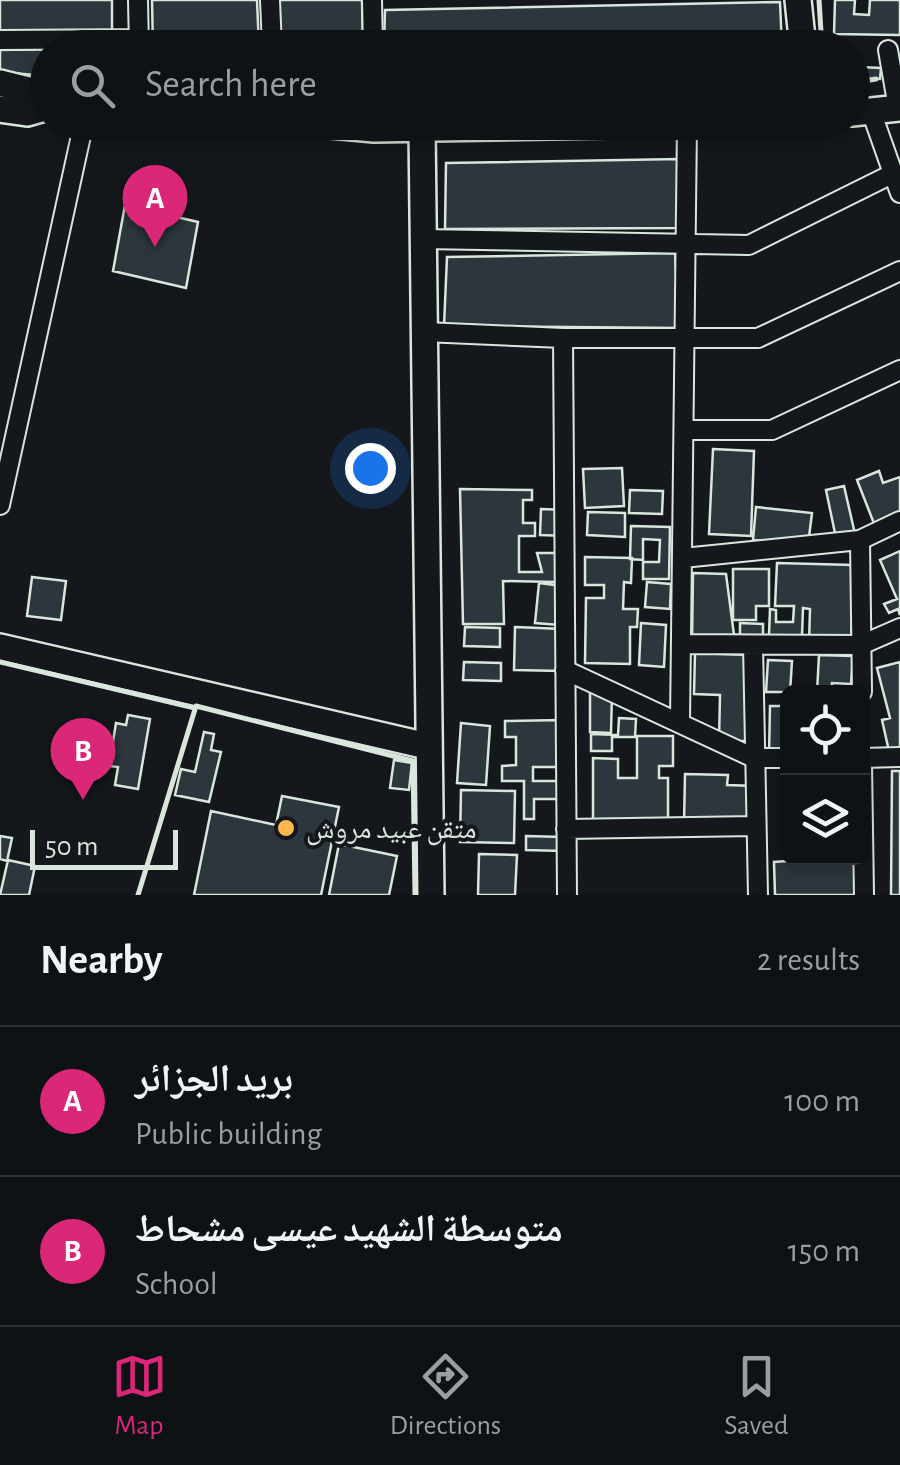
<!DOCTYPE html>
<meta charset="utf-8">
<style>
body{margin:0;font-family:"Alegreya Sans","Noto Naskh Arabic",sans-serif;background:#1d2022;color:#f1f3f6}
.controls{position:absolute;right:30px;bottom:30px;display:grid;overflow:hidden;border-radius:15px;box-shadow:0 5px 15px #0003}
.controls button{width:90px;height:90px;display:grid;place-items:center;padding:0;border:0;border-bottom:2px solid #2f3234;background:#0f1215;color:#f1f3f6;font:50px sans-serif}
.scale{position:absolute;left:30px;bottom:25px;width:148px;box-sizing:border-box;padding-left:10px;border:5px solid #d8e6dc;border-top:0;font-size:28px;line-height:35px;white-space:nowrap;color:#d8e6dc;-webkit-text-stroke:8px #14181c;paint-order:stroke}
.you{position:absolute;left:370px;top:468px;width:35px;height:35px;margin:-25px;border:8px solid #fff;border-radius:50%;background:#1a73e8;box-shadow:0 0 0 15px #1a73e833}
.badge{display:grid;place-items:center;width:65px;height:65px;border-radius:50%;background:#db2777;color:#fff;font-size:32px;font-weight:700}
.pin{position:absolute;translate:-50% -82px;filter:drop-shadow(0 2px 5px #0008)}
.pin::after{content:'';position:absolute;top:52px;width:35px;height:30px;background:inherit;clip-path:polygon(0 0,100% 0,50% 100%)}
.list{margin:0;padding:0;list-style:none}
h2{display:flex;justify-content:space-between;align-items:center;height:130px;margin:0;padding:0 40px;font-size:42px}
h2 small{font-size:32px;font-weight:400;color:#9b9ea0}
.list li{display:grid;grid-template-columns:65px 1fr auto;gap:30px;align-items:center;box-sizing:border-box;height:150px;padding:0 40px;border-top:2px solid #2f3234}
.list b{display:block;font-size:38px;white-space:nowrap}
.list p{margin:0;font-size:32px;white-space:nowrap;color:#9b9ea0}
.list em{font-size:32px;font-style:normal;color:#9b9ea0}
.icon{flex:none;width:55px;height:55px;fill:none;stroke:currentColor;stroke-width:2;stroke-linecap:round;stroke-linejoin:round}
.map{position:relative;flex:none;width:900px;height:895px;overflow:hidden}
.search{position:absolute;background:#0f1215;box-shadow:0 5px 15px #0003;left:30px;right:30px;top:30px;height:110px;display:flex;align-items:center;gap:25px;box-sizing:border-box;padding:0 35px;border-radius:55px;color:#9b9ea0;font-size:38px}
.sheet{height:430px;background:#0f1215}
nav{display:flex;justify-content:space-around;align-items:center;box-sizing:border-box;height:140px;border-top:2px solid #2f3234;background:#0f1215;font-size:28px;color:#9b9ea0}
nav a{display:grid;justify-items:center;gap:5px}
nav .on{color:#db2777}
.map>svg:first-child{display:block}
</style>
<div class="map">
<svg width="900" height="895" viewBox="0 0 900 895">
<rect width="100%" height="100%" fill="#14181c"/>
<!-- building -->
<path fill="#2c363c" stroke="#d8e6dc" stroke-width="2.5" d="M0,0H112V32H0Z
M152,0H257L259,48H153Z
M279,0H362L363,48H280Z
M835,0H855L854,14L869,15L870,0H900V35L834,34Z
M780,2L782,48H384L385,10Z
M48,49V76L0,72V50Z
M859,67L881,68L880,79L859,78Z
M679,159V228L445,229L446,163Z
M125,205L198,222L186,288L113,271Z
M675,253L679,328L444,326L447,257Z
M713,449L754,451L751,536L709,534Z
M622,468L624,506L585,508L583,469Z
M879,471L883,483L900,477V515L875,526L857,480Z
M844,486L855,534L836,538L826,490Z
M460,489L532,490V500H523V523H535V536H519V572H542L537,553H556V582L503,581L504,624H463Z
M630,490L663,491L662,514L629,513Z
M756,507L812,513L808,545L753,540Z
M541,509L568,510L567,536L540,535Z
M588,512L625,513V537L587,535Z
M631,526L670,527L669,579H643V562H659L660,540L643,539V560L630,559Z
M900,551V615L898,609L889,613L884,604L897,599L880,560Z
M585,557L632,558L631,583L624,582L623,609H638L637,627H630V664L585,663L586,598H604V585H585Z
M777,563L853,565L851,645L809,644L810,609L803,608L802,636L769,635L770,609L776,610V622H793L794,606H775Z
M733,569H769V606H756V620H733Z
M693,573L726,574L734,635H740V623L763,624V644L692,643Z
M32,577L66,581L61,620L27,616Z
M647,582L671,584L670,609L645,607Z
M539,583L563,586L559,625L535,623Z
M641,623L666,625L664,667L639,665Z
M465,627L500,628V647L464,646Z
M515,627L563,629L562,671L514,670Z
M695,653L749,655L747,741H719L720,695L694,694Z
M819,655L853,656L851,684L832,683L831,692H817Z
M768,660L792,661L790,692H766Z
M464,662L501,663V681L463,680Z
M900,662V758L891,760L882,720L890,718L877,668Z
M590,692H612L611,733L590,732Z
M770,706H788V757L769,756Z
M128,715L150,719L138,789L115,785L118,767L109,766L116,723L126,725Z
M619,718L636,719L635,737H612V751H591V734L618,735Z
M561,720V767H533V781H562V799H534V819H524V781H502V766L516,765V737H505V721Z
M461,723L490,726L486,785L457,783Z
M204,732L214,734L211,750L221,752L209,802L175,795L181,769L195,772Z
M637,736H673V766H659V778H668V825L593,824V758L618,759V778H637Z
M394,760L412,763L409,790L390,788Z
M892,771H900V895H891Z
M685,774L728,775L727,785L756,786L749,826L684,824Z
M461,790L515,791L514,843L460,842Z
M282,796L339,807L321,895H194L211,811L276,825Z
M0,836L12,838L7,861L0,859Z
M526,836L563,837V851L526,850Z
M339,844L397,856L389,895H329Z
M479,854L517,855L515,895H478Z
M832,858H858L859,895H775L774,862Z
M8,860L35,866L29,895H0Z"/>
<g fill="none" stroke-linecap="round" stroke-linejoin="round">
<defs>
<path id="street" d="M138,0L139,48
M270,0L272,48
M372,0L373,48
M0,40L138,39
M888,50L898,108
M871,111L900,193
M423,239L749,245L892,174
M424,332L563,338H758L900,271
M563,338L567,895
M685,430H772L900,370
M0,505L84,122
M860,540L862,692
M683,558L860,540L900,521
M681,644L861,645L900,628
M753,645L758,895
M565,670L754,758H788
M680,722L687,124
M862,758L900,757
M862,764L864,895
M566,829L754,826"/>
<path id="secondary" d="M798,0L803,48
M0,83L48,95
M0,109L27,113L48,107
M852,113L900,108
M298,122L374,129L778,122
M422,128L431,895
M0,647L427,746"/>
</defs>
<!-- street casing -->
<use href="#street" stroke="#d8e6dc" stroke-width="22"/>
<!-- secondary casing -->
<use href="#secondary" stroke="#d8e6dc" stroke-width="30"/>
<!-- street -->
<use href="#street" stroke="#14181c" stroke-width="18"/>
<!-- secondary -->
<use href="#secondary" stroke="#14181c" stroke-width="25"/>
<!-- wall -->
<path stroke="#d8e6dc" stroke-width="5" d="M819,0L822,48
M852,83L876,79
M0,662L195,708
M138,895L196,706L413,761L415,895"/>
</g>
<!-- markers -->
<circle fill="#ffb74d" stroke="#14181c" stroke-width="4" cx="286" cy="828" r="10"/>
<g text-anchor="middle" stroke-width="8" stroke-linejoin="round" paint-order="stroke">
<!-- poi labels -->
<g font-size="28" fill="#d8e6dc" stroke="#14181c" text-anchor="start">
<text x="306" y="838">متقن عبيد مروش</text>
</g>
</g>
</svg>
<div class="controls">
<button><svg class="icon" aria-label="locate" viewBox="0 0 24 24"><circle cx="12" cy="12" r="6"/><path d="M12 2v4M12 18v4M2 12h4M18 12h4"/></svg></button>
<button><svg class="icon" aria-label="layers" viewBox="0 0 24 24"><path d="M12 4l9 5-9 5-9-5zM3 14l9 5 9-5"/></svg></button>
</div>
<div class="scale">50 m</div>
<div class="you"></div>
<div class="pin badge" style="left:155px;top:247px">A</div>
<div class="pin badge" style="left:83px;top:800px">B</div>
<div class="search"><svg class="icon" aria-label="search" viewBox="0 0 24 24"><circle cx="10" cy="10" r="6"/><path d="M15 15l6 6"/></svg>Search here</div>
</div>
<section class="sheet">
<h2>Nearby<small>2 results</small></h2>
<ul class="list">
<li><span class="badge">A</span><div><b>بريد الجزائر</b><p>Public building</p></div><em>100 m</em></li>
<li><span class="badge">B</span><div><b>متوسطة الشهيد عيسى مشحاط</b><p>School</p></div><em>150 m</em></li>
</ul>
</section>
<nav>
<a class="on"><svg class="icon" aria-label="map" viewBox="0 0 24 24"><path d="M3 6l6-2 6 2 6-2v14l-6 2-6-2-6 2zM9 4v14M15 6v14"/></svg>Map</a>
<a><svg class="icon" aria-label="directions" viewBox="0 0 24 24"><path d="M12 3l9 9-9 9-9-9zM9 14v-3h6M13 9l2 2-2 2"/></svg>Directions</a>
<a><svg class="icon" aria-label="saved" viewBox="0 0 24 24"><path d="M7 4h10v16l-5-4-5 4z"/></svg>Saved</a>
</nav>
